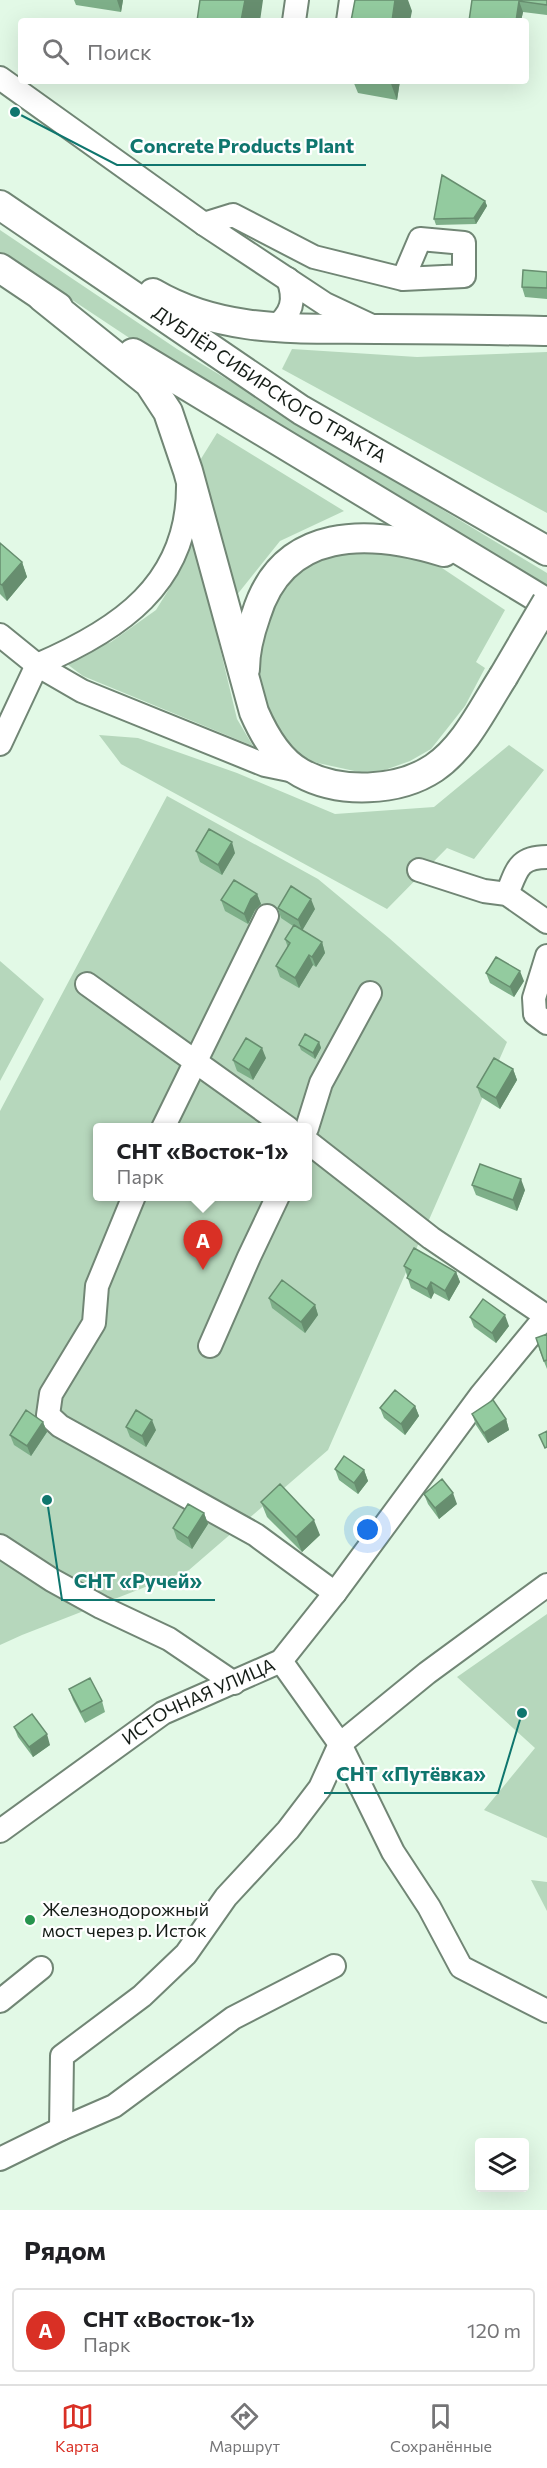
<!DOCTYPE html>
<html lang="ru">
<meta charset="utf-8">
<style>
body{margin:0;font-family:Commissioner,sans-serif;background:#f6f6f6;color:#202124}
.controls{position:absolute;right:18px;bottom:18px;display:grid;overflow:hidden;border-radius:6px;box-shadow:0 6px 24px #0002}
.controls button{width:54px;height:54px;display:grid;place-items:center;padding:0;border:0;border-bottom:2px solid #e0e0e0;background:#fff;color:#202124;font:30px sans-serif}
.you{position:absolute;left:368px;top:1530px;width:21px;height:21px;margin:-15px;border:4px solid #fff;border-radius:50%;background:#1a73e8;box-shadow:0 0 0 9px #1a73e833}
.badge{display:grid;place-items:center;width:39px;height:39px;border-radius:50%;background:#d93025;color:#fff;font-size:20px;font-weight:700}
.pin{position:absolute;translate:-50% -50px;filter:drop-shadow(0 2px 3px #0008)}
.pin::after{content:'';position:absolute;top:32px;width:21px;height:18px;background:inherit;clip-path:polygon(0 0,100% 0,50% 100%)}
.popup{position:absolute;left:93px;top:1123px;width:219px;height:78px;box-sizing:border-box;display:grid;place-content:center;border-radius:6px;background:#fff;filter:drop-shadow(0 2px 4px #0005);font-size:20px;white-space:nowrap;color:#757577}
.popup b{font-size:22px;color:#202124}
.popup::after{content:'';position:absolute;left:50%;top:100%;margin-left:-12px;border:12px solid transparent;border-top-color:#fff}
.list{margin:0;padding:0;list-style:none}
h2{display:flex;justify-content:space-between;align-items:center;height:78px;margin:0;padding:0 24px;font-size:26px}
h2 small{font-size:20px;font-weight:400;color:#757577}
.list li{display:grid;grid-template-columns:39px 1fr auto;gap:18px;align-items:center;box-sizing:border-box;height:84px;margin:0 12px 12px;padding:0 12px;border:2px solid #e0e0e0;border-radius:6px}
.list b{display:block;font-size:22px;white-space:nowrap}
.list p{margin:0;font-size:20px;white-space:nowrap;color:#757577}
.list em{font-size:20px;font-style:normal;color:#757577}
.icon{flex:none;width:33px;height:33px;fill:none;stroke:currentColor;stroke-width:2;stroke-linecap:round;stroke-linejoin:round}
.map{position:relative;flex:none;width:547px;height:2210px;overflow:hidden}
.search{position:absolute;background:#fff;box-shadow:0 6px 24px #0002;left:18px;right:18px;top:18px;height:66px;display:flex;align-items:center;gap:15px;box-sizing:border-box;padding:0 21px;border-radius:6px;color:#757577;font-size:22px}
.sheet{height:174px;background:#fff}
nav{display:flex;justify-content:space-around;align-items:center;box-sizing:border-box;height:84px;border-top:2px solid #e0e0e0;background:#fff;font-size:16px;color:#757577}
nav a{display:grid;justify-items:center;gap:3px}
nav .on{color:#d93025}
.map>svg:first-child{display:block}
</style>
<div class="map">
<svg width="547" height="2210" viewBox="0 0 547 2210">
<rect width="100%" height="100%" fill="#e2f9e6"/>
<!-- green -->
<path fill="#b6d7bc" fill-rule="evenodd" d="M0,230L177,349L547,573V593L149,351L0,252Z
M292,349L417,357L547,352V513L282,369Z
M217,433L344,511L280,541L236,596L199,462Z
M192,531L237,719L253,746L83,676L63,661L111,642L156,610L177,576Z
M353,548L415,550L505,610L476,662L485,668L465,706L431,749L410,761L382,771L359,772L304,760L292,747L272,718L262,694L257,646L281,590L298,571L322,556Z
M99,735L138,738L237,773L335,814L434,807L509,745L544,770L474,859L447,848L387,909L121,764Z
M167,796L318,879L389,938L507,1042L328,1450L189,1570L22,1635L0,1645V1111ZM98,1128H308V1196H98Z
M0,961L44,999L0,1081Z
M547,1614V1838L484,1810L535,1748L457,1677Z
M531,1880L547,1882V1911Z"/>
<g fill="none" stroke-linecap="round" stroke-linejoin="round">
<defs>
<g id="minor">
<path d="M294,21L297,0"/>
<path d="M348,21L351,0"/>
<path d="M0,78L204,224L325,304L374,327"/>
<path d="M204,224L233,215L314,257L403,279L420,239L464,243V276L403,279"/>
<path d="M274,328C292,314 296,300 288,279"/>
<path d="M0,635L37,665L82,691L265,765L299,772"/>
<path d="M37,665C119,630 188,584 188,487"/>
<path d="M0,744L37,665"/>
<path d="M419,870L484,891L507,894L547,922"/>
<path d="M507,894C517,870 518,857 547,857"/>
<path d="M547,956L534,998L535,1014L547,1023"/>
<path d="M87,984L288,1128"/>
<path d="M163,1128L267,916"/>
<path d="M307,1128L321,1083L370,993"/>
<path d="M308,1142L431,1238L546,1316"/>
<path d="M134,1196L97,1286L94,1323L51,1394L48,1415L60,1426L256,1535L335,1593"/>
<path d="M210,1346L249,1257L278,1196"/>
<path d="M0,1546L52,1580L101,1607L169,1639L234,1683"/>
<path d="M281,1661L340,1744L393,1852L429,1907L461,1967L547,2011"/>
<path id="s1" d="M0,1831L163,1713L281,1661L335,1593L481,1395L547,1315"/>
<path d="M0,2001L41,1968"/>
<path d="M61,2129L62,2056L142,1996L186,1954L226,1897L288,1830L320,1788L340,1744L427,1673L547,1585"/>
<path d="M0,2159L61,2129L114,2106L233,2018L334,1966"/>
</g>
<g id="major">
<path id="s2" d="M0,205L301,410L547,551"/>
<path d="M0,268L58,307"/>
<path d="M153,293C223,334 299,328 377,329C434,329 490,330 547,331"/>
<path d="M42,297L149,383L168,412L188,471L254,712C264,735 279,761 301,773C339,794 398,792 434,768C465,747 483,708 503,677"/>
<path d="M133,353L547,603"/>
<path d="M245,669C245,650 250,632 256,615C283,526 369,529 444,552"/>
</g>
</defs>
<!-- minor casing -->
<use href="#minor" stroke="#718675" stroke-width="26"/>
<!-- major casing -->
<use href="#major" stroke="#718675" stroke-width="32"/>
<!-- minor -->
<use href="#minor" stroke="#fff" stroke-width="22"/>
<!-- major -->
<use href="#major" stroke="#fff" stroke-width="28"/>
<defs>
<path id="major-bridge" d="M503,677L547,602"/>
</defs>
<!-- major-bridge casing -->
<use href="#major-bridge" stroke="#718675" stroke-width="32" stroke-linecap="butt"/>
<!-- major-bridge -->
<use href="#major-bridge" stroke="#fff" stroke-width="28"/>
</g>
<!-- wall -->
<path fill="#7eaf89" d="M74,0H123L121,12L76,5Z
M472,0H547V15L523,12L521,21H469Z
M353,81H400L397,100L358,93Z
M485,201L487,206L476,224L436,225L434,219Z
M547,272V299L525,297L522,287Z
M0,543L22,562L27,577L7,601L0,594Z
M196,851L235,853L222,875L200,862Z
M257,894L261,904L255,910L248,924L225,911L221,900Z
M278,908L315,909L302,930L322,942L325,953L316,967L313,965L299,988L280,977L276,966L288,948L285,939L293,926L281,918Z
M486,973L524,981L514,997L490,983Z
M319,1042L321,1048L315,1059L301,1050L299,1045Z
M266,1058L253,1080L237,1071L233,1060Z
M513,1069L517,1080L500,1109L481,1097L477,1087Z
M472,1185L525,1190L517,1211L476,1195Z
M404,1266L456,1272L460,1282L449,1301L434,1293L431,1299L411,1288Z
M269,1298L315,1305L318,1315L305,1333L272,1308Z
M470,1317L509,1326L496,1343L474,1327Z
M547,1334V1369L539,1349Z
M415,1406L419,1416L405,1435L384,1418L380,1408Z
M472,1414L506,1419L509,1430L488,1443L476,1425Z
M43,1422L47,1432L31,1456L14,1445L10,1435Z
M126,1427L156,1430L146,1447L130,1437Z
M335,1469L364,1470L368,1481L358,1494L339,1480Z
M424,1494L457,1504L439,1519L428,1504Z
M261,1502L320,1535L302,1552L267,1517Z
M204,1513L208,1524L192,1549L177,1539L173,1528Z
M69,1689L102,1701L105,1712L85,1723L73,1700Z
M14,1727L50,1745L33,1757L18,1737Z"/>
<!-- shaded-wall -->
<path fill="#678e6f" d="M117,0H123L121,12Z
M245,0H263L260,21H241Z
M395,0H408L412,11L410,21H392Z
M519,1L523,12L521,21H516Z
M390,81H400L397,100Z
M485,201L487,206L476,224L474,218Z
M22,562L27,577L7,601L2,585Z
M232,842L235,853L222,875L218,865Z
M257,894L261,904L255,910L248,924L244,914L251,899Z
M311,899L315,909L302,931L298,920Z
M322,942L325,953L316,967L312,957Z
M309,955L313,965L299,988L295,978Z
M520,971L524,981L514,997L510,987Z
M319,1042L321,1048L315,1059L313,1053Z
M262,1048L266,1058L253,1080L249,1070Z
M513,1069L517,1080L500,1109L496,1098Z
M521,1179L525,1190L517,1211L513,1200Z
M456,1272L460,1282L449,1301L445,1291Z
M431,1282L434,1293L431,1299L427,1289Z
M315,1305L318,1315L305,1333L301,1322Z
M505,1315L509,1326L496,1343L492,1333Z
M415,1406L419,1416L405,1435L401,1424Z
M506,1419L509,1430L488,1443L484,1433Z
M152,1420L156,1430L146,1447L142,1436Z
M43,1422L47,1432L31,1456L27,1446Z
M364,1470L368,1481L358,1494L354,1483Z
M453,1493L457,1504L439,1519L435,1508Z
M204,1513L208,1524L192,1549L188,1538Z
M314,1520L320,1535L302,1552L296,1537Z
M47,1734L50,1745L33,1757L29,1747Z"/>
<!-- building -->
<path fill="#93cb9f" stroke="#678e6f" stroke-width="1.5" d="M200,0H245L241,21H197Z
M355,0H395L392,21H351Z
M472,0H547V5L519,1L516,21H469Z
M442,175L485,201L474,218L434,219Z
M523,270L547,272V288L522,287Z
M0,543L22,562L2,585L0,584Z
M209,829L232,842L218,865L196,851Z
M234,880L257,894L251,899L244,914L221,900Z
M291,886L311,899L298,920L278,908Z
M294,925L322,942L312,957L309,955L295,978L276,966L290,943L285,939Z
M496,957L520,971L510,987L486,973Z
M305,1034L319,1042L313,1053L299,1045Z
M246,1038L262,1048L249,1070L233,1060Z
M494,1058L513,1069L496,1098L477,1087Z
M177,1124L184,1128H175Z
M480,1164L521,1179L513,1200L472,1185Z
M414,1248L456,1272L445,1291L431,1282L427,1289L407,1278L411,1270L404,1266Z
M282,1280L315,1305L301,1322L269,1298Z
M483,1299L505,1315L492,1333L470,1317Z
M547,1334V1360L544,1361L536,1338Z
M395,1390L415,1406L401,1424L380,1408Z
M493,1400L506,1419L484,1433L472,1414Z
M26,1410L43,1422L27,1446L10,1435Z
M136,1410L152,1420L142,1436L126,1427Z
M547,1431V1447L545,1448L539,1435Z
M344,1456L364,1470L354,1483L335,1469Z
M442,1479L453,1493L435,1508L424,1494Z
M280,1484L314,1520L296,1537L261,1502Z
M188,1504L204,1513L188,1538L173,1528Z
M90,1678L102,1701L81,1712L69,1689Z
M32,1714L47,1734L29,1747L14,1727Z"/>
<!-- markers -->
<circle fill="#25944d" stroke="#fff" stroke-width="2" cx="30" cy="1920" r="6"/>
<g text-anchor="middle" stroke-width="4.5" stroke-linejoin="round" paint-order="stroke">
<!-- street labels -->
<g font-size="18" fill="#151d17" stroke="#fff">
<text dy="6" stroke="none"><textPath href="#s2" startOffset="324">ДУБЛЁР СИБИРСКОГО ТРАКТА</textPath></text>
<text dy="6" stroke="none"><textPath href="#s1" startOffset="238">ИСТОЧНАЯ УЛИЦА</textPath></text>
</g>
<!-- poi labels -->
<g font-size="18" fill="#151d17" stroke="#fff" text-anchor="start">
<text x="42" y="1916">Железнодорожный<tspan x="42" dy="21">мост через р. Исток</tspan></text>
</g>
</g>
<!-- callouts -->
<path fill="none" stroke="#0f766e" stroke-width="2" d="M15 112L117 165H366M47 1500L62 1600H215M522 1713L498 1793H324"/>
<g fill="#0f766e" stroke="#fff" stroke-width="2">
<circle cx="15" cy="112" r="6"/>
<circle cx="47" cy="1500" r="6"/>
<circle cx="522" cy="1713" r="6"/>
</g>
<g font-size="20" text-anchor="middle" font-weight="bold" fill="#0f766e" stroke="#fff" stroke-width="4.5" stroke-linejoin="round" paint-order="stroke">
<text x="242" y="153">Concrete Products Plant</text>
<text x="138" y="1588">СНТ «Ручей»</text>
<text x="411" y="1781">СНТ «Путёвка»</text>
</g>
</svg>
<div class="controls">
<button><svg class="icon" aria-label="layers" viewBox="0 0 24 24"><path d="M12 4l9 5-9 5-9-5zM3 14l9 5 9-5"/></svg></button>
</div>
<div class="you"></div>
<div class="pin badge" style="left:203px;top:1270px">A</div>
<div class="popup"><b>СНТ «Восток-1»</b>Парк</div>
<div class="search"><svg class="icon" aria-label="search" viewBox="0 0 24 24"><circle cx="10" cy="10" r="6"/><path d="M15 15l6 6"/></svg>Поиск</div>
</div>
<section class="sheet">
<h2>Рядом<small></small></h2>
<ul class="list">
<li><span class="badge">A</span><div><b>СНТ «Восток-1»</b><p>Парк</p></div><em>120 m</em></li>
</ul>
</section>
<nav>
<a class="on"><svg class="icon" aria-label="map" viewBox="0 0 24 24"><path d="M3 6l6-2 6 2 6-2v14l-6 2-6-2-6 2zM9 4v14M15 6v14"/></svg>Карта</a>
<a><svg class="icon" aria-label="directions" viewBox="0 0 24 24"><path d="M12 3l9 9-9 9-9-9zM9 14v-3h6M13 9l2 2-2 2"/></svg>Маршрут</a>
<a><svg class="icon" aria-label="saved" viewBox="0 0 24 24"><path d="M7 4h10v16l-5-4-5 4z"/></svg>Сохранённые</a>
</nav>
